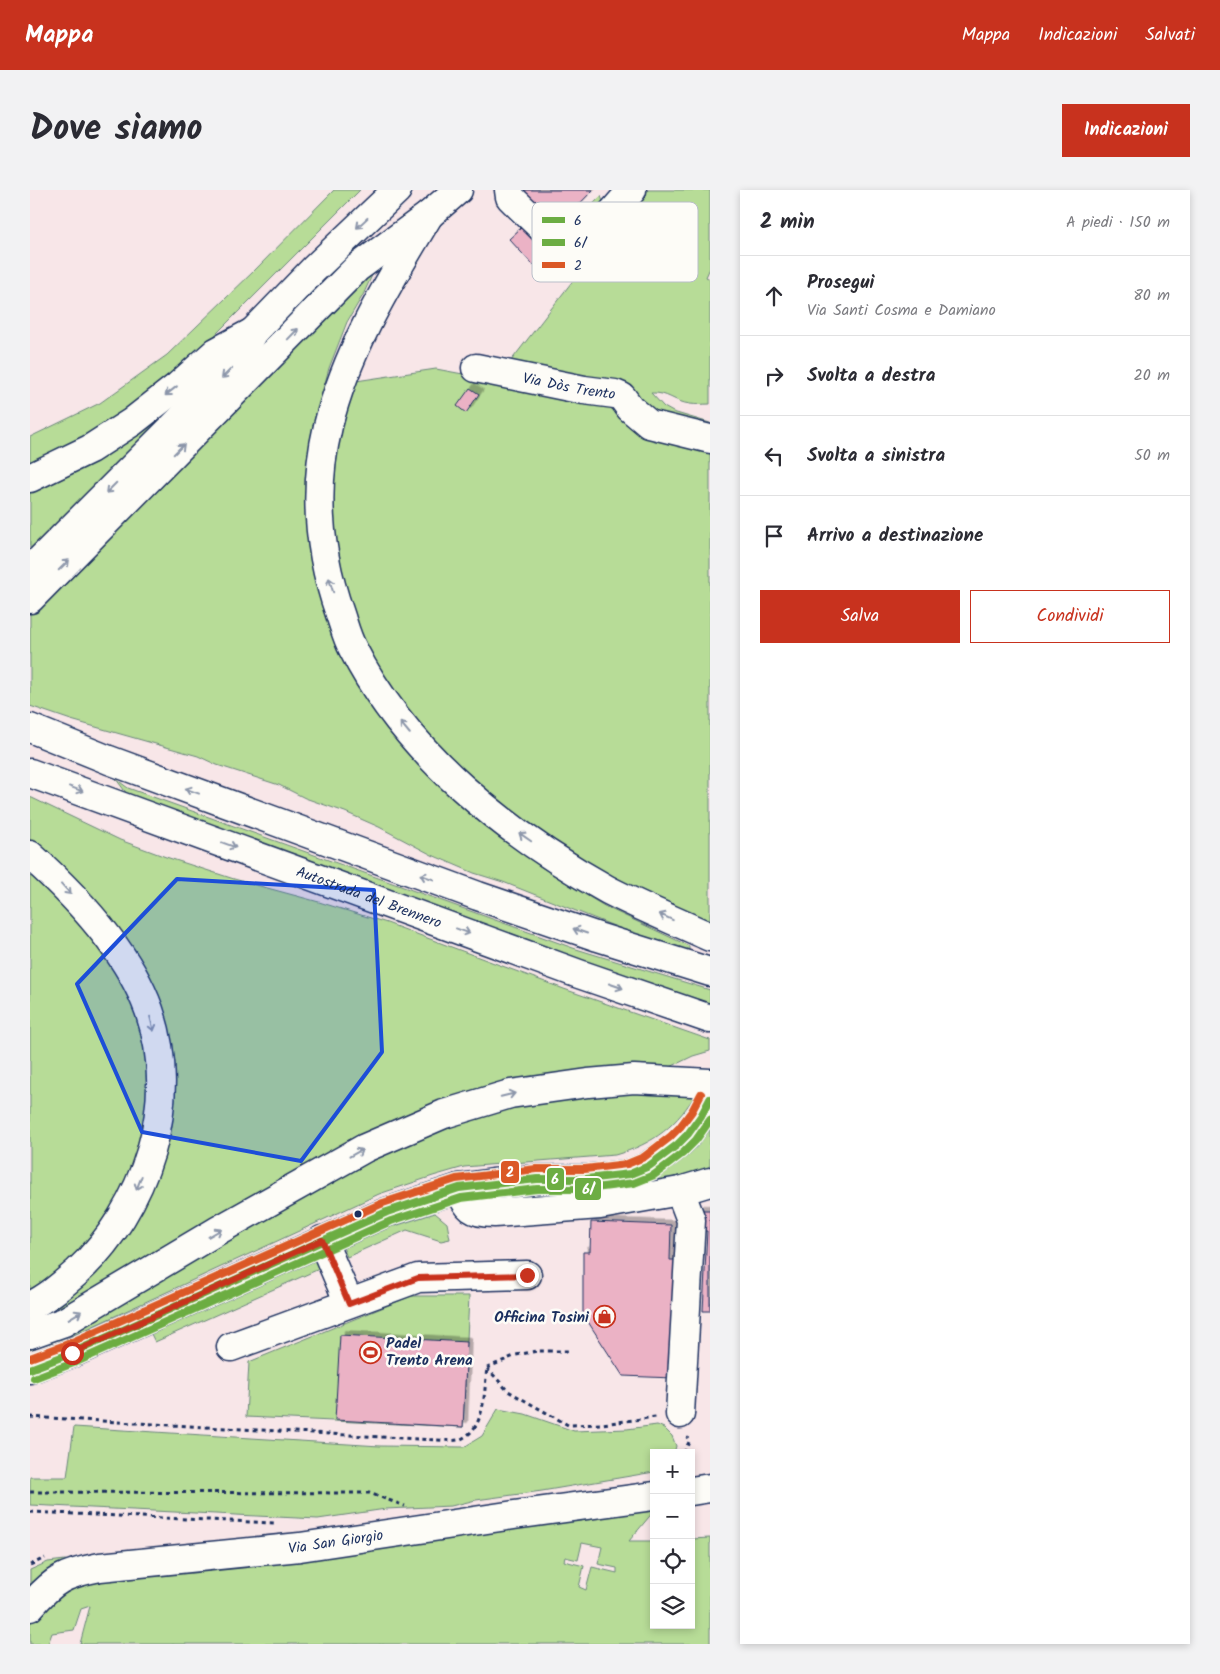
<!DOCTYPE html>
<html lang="it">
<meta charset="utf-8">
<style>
body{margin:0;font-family:Kalam,sans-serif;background:#f2f2f3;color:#2b2b33}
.controls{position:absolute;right:15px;bottom:15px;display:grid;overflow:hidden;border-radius:0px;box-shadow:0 2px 8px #0003}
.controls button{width:45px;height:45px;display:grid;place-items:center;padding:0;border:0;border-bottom:1px solid #e1e1e2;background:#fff;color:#2b2b33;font:25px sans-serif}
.stop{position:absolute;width:15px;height:15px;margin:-11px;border:4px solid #c8321e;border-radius:50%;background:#fff}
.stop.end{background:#c8321e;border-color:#fff;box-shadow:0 1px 5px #0008}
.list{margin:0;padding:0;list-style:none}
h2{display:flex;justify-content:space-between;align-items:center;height:65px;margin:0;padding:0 20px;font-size:21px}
h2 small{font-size:16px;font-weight:400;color:#7c7c81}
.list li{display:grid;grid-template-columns:32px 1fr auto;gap:15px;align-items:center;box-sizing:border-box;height:80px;padding:0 20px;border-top:1px solid #e1e1e2}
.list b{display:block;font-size:19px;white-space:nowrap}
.list p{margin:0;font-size:16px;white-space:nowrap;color:#7c7c81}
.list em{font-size:16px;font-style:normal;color:#7c7c81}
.actions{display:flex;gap:10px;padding:15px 20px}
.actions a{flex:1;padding:11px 0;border:1px solid #c8321e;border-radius:0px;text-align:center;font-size:18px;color:#c8321e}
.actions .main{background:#c8321e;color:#fff}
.icon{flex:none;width:28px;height:28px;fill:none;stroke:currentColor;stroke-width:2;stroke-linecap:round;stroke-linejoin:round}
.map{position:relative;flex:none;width:680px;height:1454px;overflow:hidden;border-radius:0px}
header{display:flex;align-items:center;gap:30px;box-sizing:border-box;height:70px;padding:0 25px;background:#c8321e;color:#fff}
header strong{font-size:24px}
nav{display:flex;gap:28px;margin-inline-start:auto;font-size:18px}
.intro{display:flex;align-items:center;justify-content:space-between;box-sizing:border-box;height:120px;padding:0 30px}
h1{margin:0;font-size:35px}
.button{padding:12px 22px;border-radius:0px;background:#c8321e;color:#fff;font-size:18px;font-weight:700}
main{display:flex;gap:30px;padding:0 30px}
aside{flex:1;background:#fff;border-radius:0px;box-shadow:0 2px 8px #0003}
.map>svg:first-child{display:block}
</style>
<header>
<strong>Mappa</strong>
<nav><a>Mappa</a><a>Indicazioni</a><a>Salvati</a></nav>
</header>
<div class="intro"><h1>Dove siamo</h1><a class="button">Indicazioni</a></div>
<main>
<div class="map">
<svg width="680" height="1454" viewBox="0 0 680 1454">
<defs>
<filter id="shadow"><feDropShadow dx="4.5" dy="-4.5" stdDeviation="0" flood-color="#0004"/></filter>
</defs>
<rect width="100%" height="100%" fill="#f8e6e8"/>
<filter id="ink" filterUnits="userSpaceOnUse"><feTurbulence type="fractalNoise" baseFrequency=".02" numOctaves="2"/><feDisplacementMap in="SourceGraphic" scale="10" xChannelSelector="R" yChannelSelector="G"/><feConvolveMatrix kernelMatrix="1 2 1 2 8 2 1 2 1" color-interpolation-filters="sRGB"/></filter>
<g filter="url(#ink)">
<!-- green -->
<path fill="#b7dc97" stroke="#69867a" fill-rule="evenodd" d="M304,0H330L130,200L0,281V247L70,213L137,165L224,81Z
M618,0H680V78L676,87L680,89V214C673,214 666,215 660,214C644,212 638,202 621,203L634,217L643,222L680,233V241L477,176L548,84Z
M571,6L573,12L552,36L546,39L543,37V35Z
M341,78L344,81L333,105L317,132L299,178L289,215L281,295L299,425L455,632L508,675L541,696L576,717L659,756V762L594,740L473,692L444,683L402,665L349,637L315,622L275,608L249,595L187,575L168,566L41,530L0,516V421Z
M185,176L0,364V297Z
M406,179L492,195L580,215L680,255V740L653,729L457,613L358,501L316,417L300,315L306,257L326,191Z
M86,589L98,598L543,758L680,800V815L589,785L97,604Z
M0,607L90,650L136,667L204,689L289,712L357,733L534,799L680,850V861L663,866L632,881L472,897L80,1096L0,1135L92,1041L138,866L20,666L0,650Z
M0,679L28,704L84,778L107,823L118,865L122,908L103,988L57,1061L0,1106Z
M668,900C648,935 624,954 585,965L458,975L434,977L403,986L349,1004L46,1144L0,1160V1152L268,1004L420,931L553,901Z
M680,936V975L676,981L594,1002L473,1008L465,1006L569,995Z
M405,1023L417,1033L420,1049L411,1051L377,1040L317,1067L312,1055L358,1033L365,1036Z
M285,1067L289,1079L125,1152L120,1142Z
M381,1106H439L433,1237L216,1227L219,1172Z
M468,1219L495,1224L544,1241L597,1239L627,1235L634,1238L642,1246L646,1256L644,1263H624V1282L512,1301L446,1310L421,1316L356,1319L288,1329L0,1315V1287H37L44,1237L350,1256L434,1257L452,1246Z
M624,1312V1321L599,1351H624V1435H661V1349L680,1348V1454H50L60,1416L51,1419L44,1440L22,1443L18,1454H0V1429L5,1423L49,1392ZM552,1353L572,1357L568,1374L587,1378V1383L562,1377L556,1400L549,1397L554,1376L534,1371L535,1367L548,1370Z
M35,1370L44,1372L0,1399V1380L18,1372Z"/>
<!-- building -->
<path fill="#ebb2c5" stroke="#1b2f5e" filter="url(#shadow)" d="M484,0H563L529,35L510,15L504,22Z
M491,38L515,63L503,75L479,49Z
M440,198L449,204L436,223L427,216Z
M669,1020H680V1121H673L677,1041H667Z
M561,1032L641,1035L640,1070H648L643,1188L593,1186L553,1124V1062H560Z
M310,1145L437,1152L433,1237L305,1230Z"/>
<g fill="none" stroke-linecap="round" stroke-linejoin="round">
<defs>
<g id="minor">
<path d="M479,0L480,7L484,11L528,53L536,57L546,59L555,54L602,0"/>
<path id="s1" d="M446,178L554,200L585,204L592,207L600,218L619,234L680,249"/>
<path d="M429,998C437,1018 442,1023 464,1023L570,1015L650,1001L680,992"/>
<path d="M292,1050L319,1113"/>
<path d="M201,1157L388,1088L497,1085"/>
<path d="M0,1179L42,1163L357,1022L429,998L463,993L507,989H556L600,984L619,976L647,955L658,944L671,926L680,909"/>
<path d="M650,1224L661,1030L650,1001"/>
<path d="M661,1301L680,1298"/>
<path id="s2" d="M0,1417C24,1389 34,1384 70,1377L270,1357L484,1325L624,1306"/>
</g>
<g id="highway">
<path d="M399,25C359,92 317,159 298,236C283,299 288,362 310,424C314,436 317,448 323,459C376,564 477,644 578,700C611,717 646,731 680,747"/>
<path d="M0,288L60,259L102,232L148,196L186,162L223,142"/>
<path d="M0,380L204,176L223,142L284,79L367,0"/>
<path d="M0,409L327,78L399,25L428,0"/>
<path d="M0,538L79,570L448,706L568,747L680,782"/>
<path id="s3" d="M0,583L549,784L680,829"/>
<path d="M0,665C46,706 98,761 119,820C151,913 116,1018 46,1083C32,1095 17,1108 0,1116"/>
<path d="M0,1144L34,1132L187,1041L335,958L414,924L480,904L558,893L604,889L680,893"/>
</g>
</defs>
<!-- minor casing -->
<use href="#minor" stroke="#1b2f5e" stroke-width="31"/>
<!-- highway casing -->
<use href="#highway" stroke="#1b2f5e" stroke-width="31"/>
<!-- path -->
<path stroke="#1b2f5e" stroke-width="3" stroke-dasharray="4 4" stroke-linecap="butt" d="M457,1178L478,1201L538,1235L572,1234L626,1227
M457,1178L486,1165L507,1161H541
M0,1227L406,1250C414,1250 427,1252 433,1248C456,1236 454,1200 457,1178
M654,1263L659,1252L657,1247
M0,1302L339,1303L375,1316
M0,1322L244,1333
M0,1375L15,1368"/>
<!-- minor -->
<use href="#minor" stroke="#fdfcf7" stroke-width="28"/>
<!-- highway -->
<use href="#highway" stroke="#fdfcf7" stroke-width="28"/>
<defs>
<path id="bus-1" d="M0,1179L42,1163L357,1022L429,998L507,989H556L600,984L619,976L647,955L658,944L671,926L680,909"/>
<path id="bus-2" d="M4,1188L46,1172L361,1031L431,1008L507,999H557L604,993L624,985L653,963L666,950L680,930"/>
<path id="bus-3" d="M0,1168L38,1154L353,1013L426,989L506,979H555L597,974L614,967L640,947L650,937L662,921L671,904"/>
</defs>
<!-- bus-1 casing -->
<use href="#bus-1" stroke="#fdfcf7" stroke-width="11"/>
<!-- bus-2 casing -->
<use href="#bus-2" stroke="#fdfcf7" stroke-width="11"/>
<!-- bus-3 casing -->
<use href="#bus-3" stroke="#fdfcf7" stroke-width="11"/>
<!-- bus-1 -->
<use href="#bus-1" stroke="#6cad43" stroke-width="8"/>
<!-- bus-2 -->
<use href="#bus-2" stroke="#6cad43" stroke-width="8"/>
<!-- bus-3 -->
<use href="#bus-3" stroke="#db5826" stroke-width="8"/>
</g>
<!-- one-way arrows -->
<defs><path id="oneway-shaft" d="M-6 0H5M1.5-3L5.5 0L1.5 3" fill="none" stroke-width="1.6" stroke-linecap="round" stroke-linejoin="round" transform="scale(1.25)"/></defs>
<g stroke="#8c96aa">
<use href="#oneway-shaft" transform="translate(332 33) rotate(137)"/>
<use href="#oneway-shaft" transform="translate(263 144) rotate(-46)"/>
<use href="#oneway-shaft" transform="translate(197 183) rotate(135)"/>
<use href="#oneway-shaft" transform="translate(141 201) rotate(142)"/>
<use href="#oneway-shaft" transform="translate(149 259) rotate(-45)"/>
<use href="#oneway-shaft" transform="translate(81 298) rotate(135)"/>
<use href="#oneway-shaft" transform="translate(34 375) rotate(-45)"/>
<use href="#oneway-shaft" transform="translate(301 395) rotate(-107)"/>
<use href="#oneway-shaft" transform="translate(375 538) rotate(-130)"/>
<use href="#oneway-shaft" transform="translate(46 599) rotate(20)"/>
<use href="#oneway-shaft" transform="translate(162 601) rotate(-160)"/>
<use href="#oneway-shaft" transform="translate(495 647) rotate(-145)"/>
<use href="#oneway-shaft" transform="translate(199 655) rotate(20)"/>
<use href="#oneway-shaft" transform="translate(397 687) rotate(-160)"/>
<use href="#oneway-shaft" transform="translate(36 699) rotate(48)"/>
<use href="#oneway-shaft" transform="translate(636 727) rotate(-155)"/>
<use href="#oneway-shaft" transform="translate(433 741) rotate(20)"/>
<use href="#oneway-shaft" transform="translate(550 741) rotate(-161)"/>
<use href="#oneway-shaft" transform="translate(586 796) rotate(19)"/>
<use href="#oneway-shaft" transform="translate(122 834) rotate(76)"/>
<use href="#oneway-shaft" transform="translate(478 905) rotate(-14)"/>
<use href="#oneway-shaft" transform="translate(326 963) rotate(-29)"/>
<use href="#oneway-shaft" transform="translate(109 993) rotate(111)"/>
<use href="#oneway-shaft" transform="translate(185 1043) rotate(-30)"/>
<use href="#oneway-shaft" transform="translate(45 1125) rotate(-31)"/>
</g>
</g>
<g fill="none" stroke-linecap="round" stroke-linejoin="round" filter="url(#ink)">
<!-- route -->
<path stroke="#c8321e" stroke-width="6" d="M42,1163L292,1050L319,1114L388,1088L497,1085"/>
</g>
<!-- marked area -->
<path fill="#1d4ed8" fill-opacity="0.2" stroke="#1d4ed8" stroke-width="4" stroke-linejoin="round" d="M147,689L344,700L352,862L271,971L112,942L47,794Z"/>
<!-- icons -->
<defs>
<symbol id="shop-ring" viewBox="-11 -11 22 22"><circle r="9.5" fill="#fdfcf7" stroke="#c8321e" stroke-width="1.5"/><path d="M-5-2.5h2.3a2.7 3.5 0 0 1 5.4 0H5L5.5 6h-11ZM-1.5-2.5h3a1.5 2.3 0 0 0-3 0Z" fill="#c8321e"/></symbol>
<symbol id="stadium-ring" viewBox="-11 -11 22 22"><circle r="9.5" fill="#fdfcf7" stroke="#c8321e" stroke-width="1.5"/><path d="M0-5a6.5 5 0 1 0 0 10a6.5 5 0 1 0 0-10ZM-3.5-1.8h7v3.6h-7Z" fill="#c8321e"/></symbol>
</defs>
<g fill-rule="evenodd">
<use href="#shop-ring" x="562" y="1114" width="25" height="25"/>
<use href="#stadium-ring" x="328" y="1150" width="25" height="25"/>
</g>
<!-- markers -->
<circle fill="#1b2f5e" stroke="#fdfcf7" stroke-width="2" cx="328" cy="1024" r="4.5"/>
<g text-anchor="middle" stroke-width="5" stroke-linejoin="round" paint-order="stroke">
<!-- street labels -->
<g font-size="15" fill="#1b2f5e" stroke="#fdfcf7">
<text dy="5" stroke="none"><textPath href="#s1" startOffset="95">Via Dòs Trento</textPath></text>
<text dy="5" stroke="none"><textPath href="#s3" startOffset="361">Autostrada del Brennero</textPath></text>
<text dy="5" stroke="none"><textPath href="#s2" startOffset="320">Via San Giorgio</textPath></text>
</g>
<!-- poi labels -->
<g font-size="15" font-weight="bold" fill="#1b2f5e" stroke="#fdfcf7" text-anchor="end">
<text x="559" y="1132">Officina Tosini</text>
<text x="356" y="1158" text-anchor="start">Padel<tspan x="356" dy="17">Trento Arena</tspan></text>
</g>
</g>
<!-- legend -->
<rect x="502" y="12" width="166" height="80" rx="8" fill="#fdfcf7" stroke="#b9bec9" stroke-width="1"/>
<rect x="512" y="27" width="23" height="6" fill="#6cad43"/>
<rect x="512" y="49" width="23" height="7" fill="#6cad43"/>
<rect x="512" y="72" width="23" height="6" fill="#db5826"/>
<g font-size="14" fill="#1b2f5e">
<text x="544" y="35">6</text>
<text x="544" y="57">6/</text>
<text x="544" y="80">2</text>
</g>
<g stroke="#fdfcf7" stroke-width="2">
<rect x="470" y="970" width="20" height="24" rx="5" fill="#db5826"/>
<rect x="516" y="977" width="19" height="24" rx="5" fill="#6cad43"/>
<rect x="544" y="987" width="28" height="24" rx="5" fill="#6cad43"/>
</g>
<g font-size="14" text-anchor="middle" font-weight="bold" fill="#fff">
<text x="480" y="987">2</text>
<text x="525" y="994">6</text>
<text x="558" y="1004">6/</text>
</g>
</svg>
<div class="controls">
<button>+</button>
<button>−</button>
<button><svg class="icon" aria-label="locate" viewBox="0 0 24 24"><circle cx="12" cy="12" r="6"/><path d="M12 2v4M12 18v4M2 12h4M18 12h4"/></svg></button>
<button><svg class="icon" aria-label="layers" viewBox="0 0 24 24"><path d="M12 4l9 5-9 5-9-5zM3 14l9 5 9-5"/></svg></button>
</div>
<div class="stop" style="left:42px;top:1163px"></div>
<div class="stop end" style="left:497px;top:1085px"></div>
</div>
<aside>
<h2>2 min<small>A piedi · 150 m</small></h2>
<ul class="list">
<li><svg class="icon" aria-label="ahead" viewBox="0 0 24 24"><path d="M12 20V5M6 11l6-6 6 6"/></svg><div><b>Prosegui</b><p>Via Santi Cosma e Damiano</p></div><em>80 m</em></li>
<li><svg class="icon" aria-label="right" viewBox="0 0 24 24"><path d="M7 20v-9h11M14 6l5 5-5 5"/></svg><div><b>Svolta a destra</b></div><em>20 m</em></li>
<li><svg class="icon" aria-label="left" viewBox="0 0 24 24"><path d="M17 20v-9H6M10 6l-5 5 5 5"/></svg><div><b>Svolta a sinistra</b></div><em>50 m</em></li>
<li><svg class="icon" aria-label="arrive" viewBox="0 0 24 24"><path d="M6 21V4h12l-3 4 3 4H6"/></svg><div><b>Arrivo a destinazione</b></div></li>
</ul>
<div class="actions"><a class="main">Salva</a><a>Condividi</a></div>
</aside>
</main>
